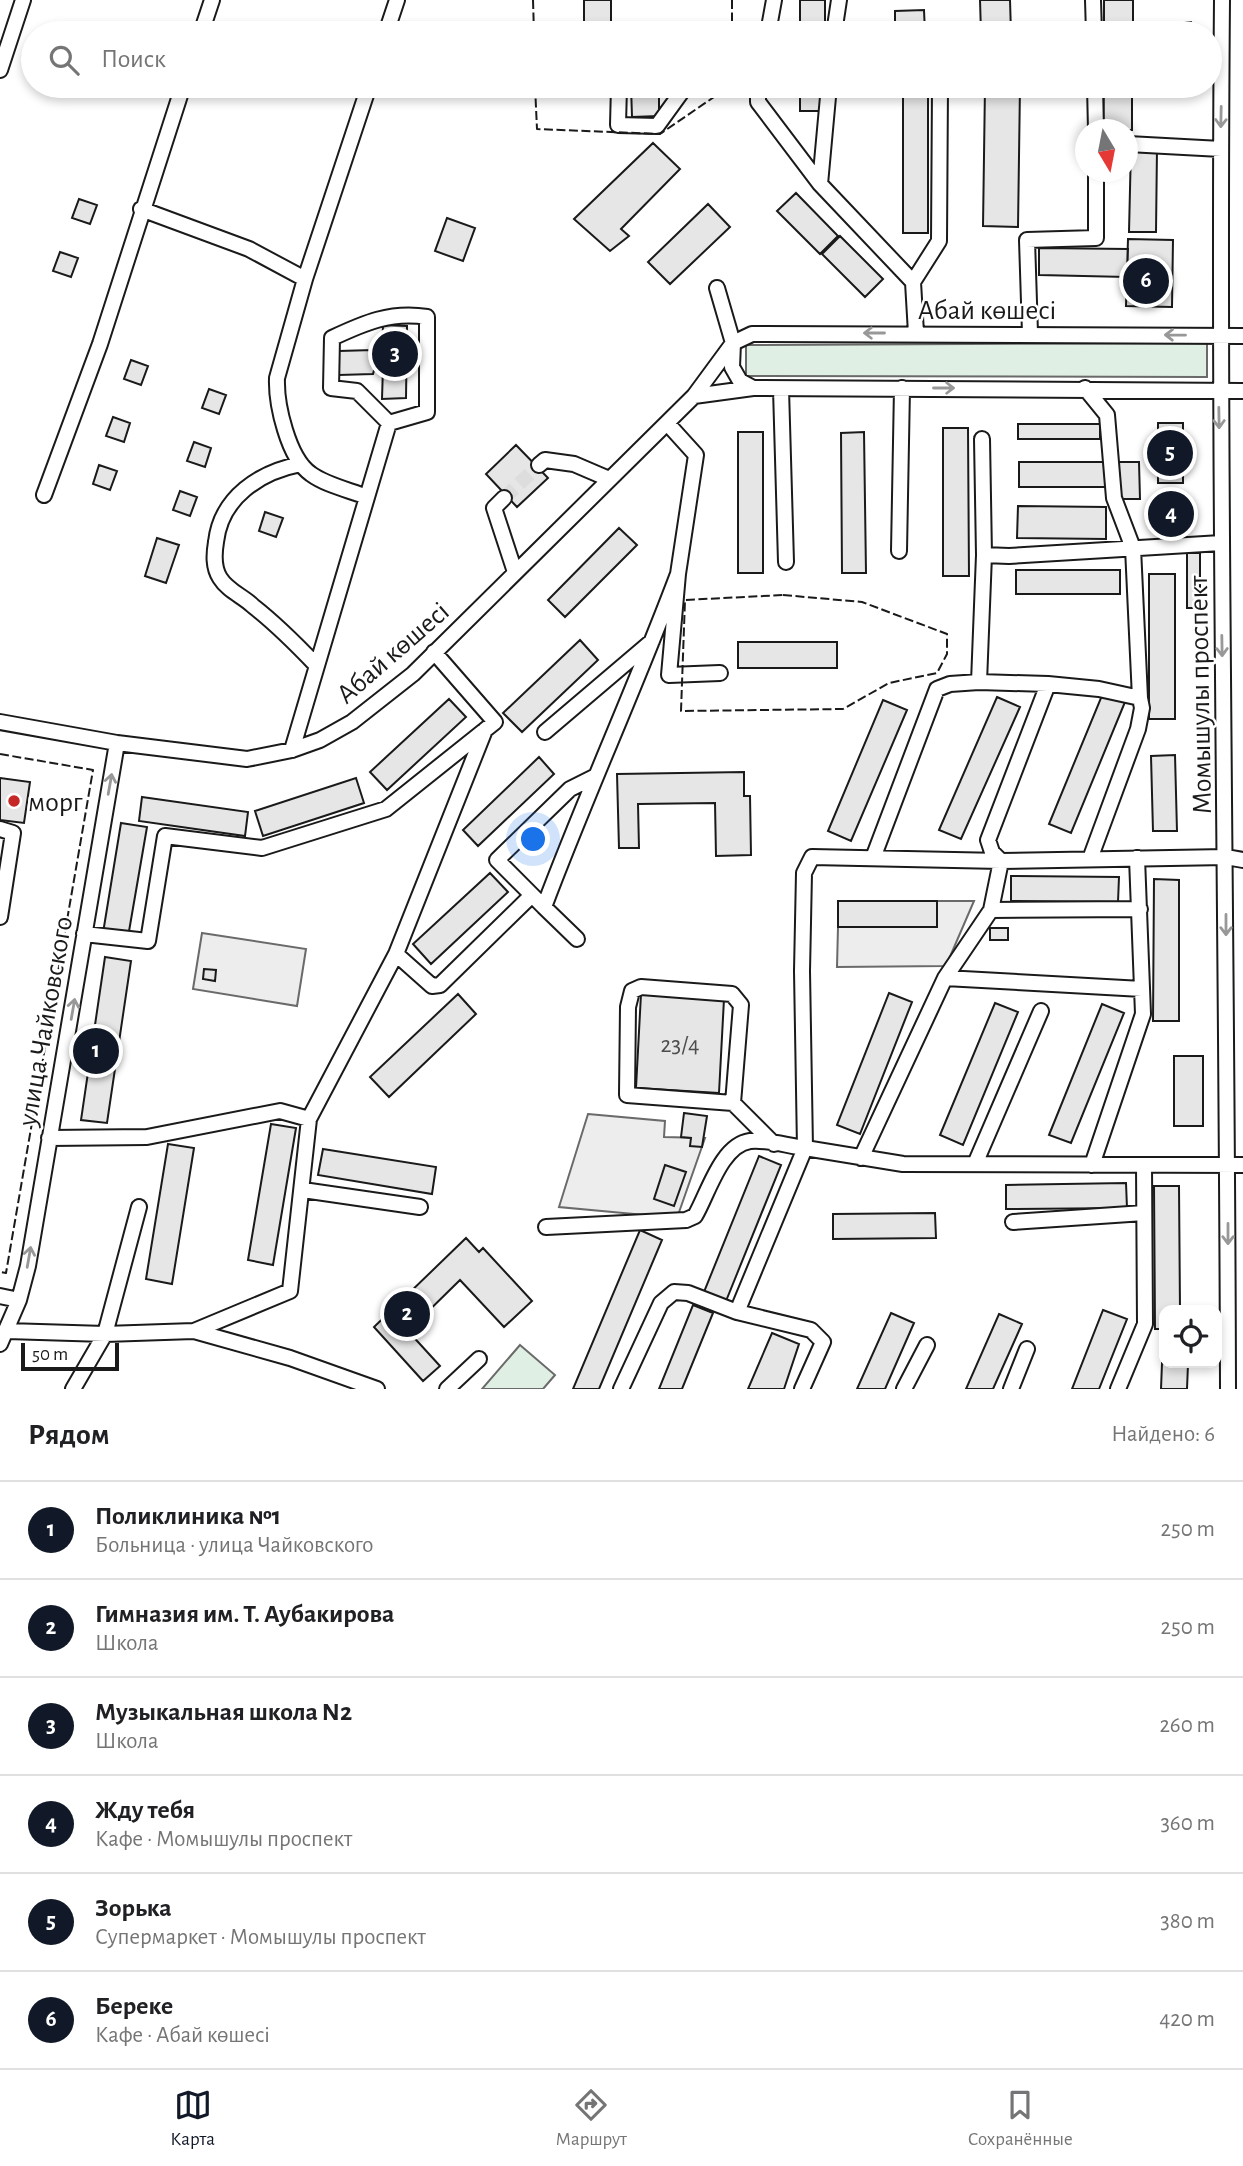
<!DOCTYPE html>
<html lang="ru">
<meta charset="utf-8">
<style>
body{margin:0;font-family:"Alegreya Sans",sans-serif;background:#f2f2f2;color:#202124}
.controls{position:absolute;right:21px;bottom:21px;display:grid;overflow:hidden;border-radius:14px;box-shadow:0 4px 10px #0003}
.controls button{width:63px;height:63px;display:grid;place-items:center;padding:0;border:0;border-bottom:2px solid #e0e0e0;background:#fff;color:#202124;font:35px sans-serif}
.compass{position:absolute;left:1075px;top:119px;width:63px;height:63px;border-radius:50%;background:#fff;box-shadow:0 4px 10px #0003;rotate:170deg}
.scale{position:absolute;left:21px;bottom:18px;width:98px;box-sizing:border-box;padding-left:7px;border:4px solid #1a1a1a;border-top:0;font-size:19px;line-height:24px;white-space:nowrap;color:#1a1a1a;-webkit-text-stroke:5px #fff;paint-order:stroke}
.you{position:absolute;left:534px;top:840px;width:24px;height:24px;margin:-18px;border:5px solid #fff;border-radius:50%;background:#1a73e8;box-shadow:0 0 0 10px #1a73e833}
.badge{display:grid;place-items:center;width:46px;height:46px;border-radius:50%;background:#111827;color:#fff;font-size:23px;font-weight:700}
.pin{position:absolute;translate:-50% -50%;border:4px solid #fff;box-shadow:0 2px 7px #0006}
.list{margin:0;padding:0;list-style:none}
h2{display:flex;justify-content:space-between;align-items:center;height:91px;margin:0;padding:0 28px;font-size:30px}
h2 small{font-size:23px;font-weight:400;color:#757577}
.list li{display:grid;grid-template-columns:46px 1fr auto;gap:21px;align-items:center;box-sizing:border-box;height:98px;padding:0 28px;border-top:2px solid #e0e0e0}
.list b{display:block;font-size:26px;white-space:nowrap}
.list p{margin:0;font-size:23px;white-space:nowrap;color:#757577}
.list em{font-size:23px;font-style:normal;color:#757577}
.icon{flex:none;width:38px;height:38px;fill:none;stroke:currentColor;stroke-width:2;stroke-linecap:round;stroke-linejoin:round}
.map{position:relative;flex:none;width:1243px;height:1389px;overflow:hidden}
.search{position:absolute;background:#fff;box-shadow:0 4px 10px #0003;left:21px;right:21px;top:21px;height:77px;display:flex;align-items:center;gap:18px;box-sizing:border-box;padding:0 24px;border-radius:38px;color:#757577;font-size:26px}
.sheet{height:679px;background:#fff}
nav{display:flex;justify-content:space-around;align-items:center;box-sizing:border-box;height:98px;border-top:2px solid #e0e0e0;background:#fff;font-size:19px;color:#757577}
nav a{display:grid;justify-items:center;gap:4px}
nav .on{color:#111827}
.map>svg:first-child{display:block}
</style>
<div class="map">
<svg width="1243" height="1389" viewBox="0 0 1243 1389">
<rect width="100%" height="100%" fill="#fff"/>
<!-- green -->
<path fill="#e0efe3" stroke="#6a6a6a" stroke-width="2" d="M1207,343V377L746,376V345Z
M520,1345L555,1375L543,1389H482Z"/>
<!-- parking -->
<path fill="#ededed" stroke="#6a6a6a" stroke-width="2" d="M937,901H974L946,966L837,967L838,927H937Z
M202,933L306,949L297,1006L193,989Z
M588,1114L665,1121L664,1137L705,1138L677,1218L559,1207Z"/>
<!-- building -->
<path fill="#e6e6e6" stroke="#1a1a1a" stroke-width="2" d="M584,0H611V33H682H561H584Z
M800,0H825V33H800Z
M980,0H1010L1011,33H981Z
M1104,0H1133V33H1104Z
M924,10L925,33H895V11Z
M1167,22H1191V33H1167Z
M631,86H659V116L632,117Z
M800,86H825V111H800Z
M903,86H928V233H903Z
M985,86H1020L1018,227L983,226Z
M1104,86H1132V130H1103Z
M653,143L680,169L621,229L629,236L610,251L574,219Z
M1131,147L1157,148L1156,232H1129Z
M796,193L838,236L820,254L777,211Z
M79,199L97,205L90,224L72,218Z
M708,204L730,227L670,284L648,262Z
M447,218L475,228L463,261L435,251Z
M840,236L883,279L865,297L822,254Z
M1128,239L1173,240L1172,307L1126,306Z
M1039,248L1128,249L1127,277L1039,275Z
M60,252L78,258L71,277L53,271Z
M383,325L407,326L406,398L382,399L383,367H375L373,374L339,375V351L373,350L375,356H382Z
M131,360L148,366L141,385L124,379Z
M209,389L226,395L219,414L202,408Z
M113,417L130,423L124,442L106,436Z
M1158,423H1183V483H1158Z
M1018,424H1100V439H1018Z
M943,428H968L969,576H943Z
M738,432H763V573H738Z
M864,432L866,573H842L841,433Z
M194,442L211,448L205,467L187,461Z
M516,445L548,478L517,507L486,474Z
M1019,462H1105V487H1019Z
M1115,462H1139L1140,499H1116Z
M99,465L117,471L110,490L93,484Z
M180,491L197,497L190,516L173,510Z
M1155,496H1186V533H1155Z
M1018,506L1106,507V539L1017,538Z
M265,512L283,518L276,537L259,531Z
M619,528L637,545L565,617L548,600Z
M157,538L179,545L166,583L145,576Z
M1187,553H1200V608H1187Z
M1016,570H1120V594H1016Z
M1149,574H1175V719H1149Z
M580,640L598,660L522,732L503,713Z
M738,642H837V668H738Z
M1103,693L1125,702L1071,833L1049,824Z
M997,697L1020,707L961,839L939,830Z
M449,699L466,717L387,790L370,772Z
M883,700L907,710L851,841L828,831Z
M1175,755L1177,831H1153L1151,756Z
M539,757L554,774L478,846L463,830Z
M744,772V796H750L751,855L716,856L715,803L638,804L639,848H619L617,774Z
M0,778L30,782L24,823L0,820Z
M356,778L364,803L263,836L255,811Z
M142,797L248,812L245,836L139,821Z
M121,823L147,827L128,937L103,933Z
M490,873L508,892L431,964L413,944Z
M1011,876L1119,877L1118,902L1011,901Z
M1154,879L1179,880V1021H1153Z
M838,901H937V927H838Z
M990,928H1008V940H990Z
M105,957L131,961L107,1123L81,1120Z
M204,969L216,970L215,981L203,979Z
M889,993L912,1002L860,1134L837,1125Z
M458,994L476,1014L389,1097L370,1077Z
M641,994L724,999L719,1093L636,1088Z
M995,1003L1018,1012L963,1145L940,1135Z
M1102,1004L1124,1013L1071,1143L1049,1135Z
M1174,1056H1203V1126H1174Z
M684,1113L707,1116L702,1147L690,1146L691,1138L681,1137Z
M271,1124L296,1128L273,1265L248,1260Z
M168,1144L194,1148L172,1284L146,1279Z
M323,1149L436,1167L432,1194L318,1175Z
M759,1156L781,1165L726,1301L704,1292Z
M665,1165L686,1172L674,1206L654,1199Z
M1126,1183L1127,1208L1006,1209V1185Z
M1154,1186H1179L1180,1310H1164V1329H1155Z
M935,1213L936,1238L833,1239V1214Z
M640,1230L662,1240L599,1389H573Z
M466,1238L479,1252L483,1248L532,1301L504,1327L460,1280L408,1331L440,1366L423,1381L374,1327Z
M693,1305L713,1313L682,1389H659Z
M1103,1310L1127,1319L1099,1389H1072Z
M891,1313L914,1323L885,1389H857Z
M999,1314L1022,1324L993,1389H966Z
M772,1333L799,1344L784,1389H748Z
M1162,1363L1188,1364L1187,1389H1161Z"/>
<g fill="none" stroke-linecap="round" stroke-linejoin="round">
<!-- minor-tunnel -->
<path stroke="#ddd" stroke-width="14" stroke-dasharray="14 7" stroke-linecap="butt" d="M504,498L539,465"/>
<defs>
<path id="minor" d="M1093,0L1094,33
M1222,0C1218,463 1227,926 1228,1389
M201,33L212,0
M386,33L397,0
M768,33L774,0
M834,33L839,0
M0,70L23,0
M619,86L618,125L657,126L686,86
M740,86L757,89
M758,86V102L820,184L913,282L916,333
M1095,86L1096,130
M1128,144L1221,149
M820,184L829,86
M141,209L249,249L305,279
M913,282L939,241L940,86
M717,288L733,343L732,367L740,381L753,388
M1030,333L1027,240L1096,238V172
M781,389L786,562
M694,396L753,388L1243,391
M667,423L696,455L678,574L669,675L720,673
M982,439L984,555L1009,556L1221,543
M301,464C260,472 221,497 216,542C214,554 213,567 220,578C228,591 243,596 253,606C276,624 296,644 316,665
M539,465L545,460L574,464L609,479
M44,495L100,344L183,86
M367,497C349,490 326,485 311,474C288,458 276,404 277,378L305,279L369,86
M504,498L494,508L515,572
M899,551L902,388
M984,555L979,682L1048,684L988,840L992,852L1001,861
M1048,684L1099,689L1140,698L1133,548L1114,498L1107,415L1085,388
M0,722L117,743L247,759L292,750L320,740L352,722L413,674L694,396L733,343L752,334L1243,336
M545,732L652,641
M292,750L389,423L357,391L331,388L332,338C364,323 391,311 427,317V412L389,423
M0,829L13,833L0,917
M873,858L937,689L950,684L979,682
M1090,859L1138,729L1142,708L1140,698
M1001,861L991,910L1140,909
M532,895L497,860L570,789L594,777
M544,907L577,939
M84,934L148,941L165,836L262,848L386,809L495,722L434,652
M396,954L432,986L440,985L532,895L544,907C586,795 636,686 678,574
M945,978L1142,989
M733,1103L627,1095L628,1007L632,991L641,987L732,994L741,1005L733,1103L774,1144
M49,1138L147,1137L280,1111L309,1119L396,954L485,730
M861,1158L945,978L991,910
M975,1164L1041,1011
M1092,1165L1143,1014L1137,858
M303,1190L420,1207
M1013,1222L1144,1213
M546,1227L686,1220L695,1216C708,1194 721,1145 750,1141C767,1139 788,1146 805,1148L802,971L804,873L812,857L1001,861L1226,857L1243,860
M0,1296L19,1300
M737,1312L811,1330L823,1342L802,1389
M7,1331L105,1334L194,1331L290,1358L377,1389
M194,1331L290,1291L309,1119
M0,1344L19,1300L28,1266L117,743
M73,1389L105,1334L139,1207
M447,1389L479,1359
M621,1389L661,1303L674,1292L688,1293L737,1312L805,1148L903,1164L1243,1165
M904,1389L927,1345
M1011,1389L1027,1349
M1118,1389L1145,1324L1144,1165"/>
</defs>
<!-- minor casing -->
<use href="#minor" stroke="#1a1a1a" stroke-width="18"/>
<!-- minor -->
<use href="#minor" stroke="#fff" stroke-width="14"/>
<!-- fence -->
<path stroke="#1a1a1a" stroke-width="2" stroke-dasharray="9 3.5" stroke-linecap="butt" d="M533,0L534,33
M732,0V33
M535,86L537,129L660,134L730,86
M783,595L862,602L947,634V654L937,673L889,683L843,709L681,711L685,600Z
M0,754L93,770L6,1273L0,1272"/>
</g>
<!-- one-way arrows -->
<defs><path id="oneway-shaft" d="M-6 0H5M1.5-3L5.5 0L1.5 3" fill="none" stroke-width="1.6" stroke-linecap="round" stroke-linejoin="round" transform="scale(1.75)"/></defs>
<g stroke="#989898">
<use href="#oneway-shaft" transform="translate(1221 117) rotate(91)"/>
<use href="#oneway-shaft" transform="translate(874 333) rotate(180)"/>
<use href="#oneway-shaft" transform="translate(1175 335) rotate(-179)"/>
<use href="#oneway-shaft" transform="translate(944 388)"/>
<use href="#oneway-shaft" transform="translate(1219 418) rotate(89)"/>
<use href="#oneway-shaft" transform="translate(1222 646) rotate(89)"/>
<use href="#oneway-shaft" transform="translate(110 784) rotate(-80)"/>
<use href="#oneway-shaft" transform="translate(1226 925) rotate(90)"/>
<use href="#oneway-shaft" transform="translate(73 1009) rotate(-80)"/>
<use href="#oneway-shaft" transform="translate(1228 1234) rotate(90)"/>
<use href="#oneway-shaft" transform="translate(29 1257) rotate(-80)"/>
</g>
<!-- markers -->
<circle fill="#c62828" stroke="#fff" stroke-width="2.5" cx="14" cy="801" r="7"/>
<g text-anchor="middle" stroke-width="5" stroke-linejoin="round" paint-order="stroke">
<!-- number labels -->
<g font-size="24" fill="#4d4d4d">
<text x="680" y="1052">23/4</text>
</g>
<!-- street labels -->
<g font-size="28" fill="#1a1a1a" stroke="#fff">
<text x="987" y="319">Абай көшесі</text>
<text transform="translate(392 652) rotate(-41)" y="10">Абай көшесі</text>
<text transform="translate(1199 695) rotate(-91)" y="10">Момышулы проспект</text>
<text transform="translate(44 1021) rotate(-80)" y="10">улица Чайковского</text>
</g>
<!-- poi labels -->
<g font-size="28" fill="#1a1a1a" stroke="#fff" text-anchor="start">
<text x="28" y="811">морг</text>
</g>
</g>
</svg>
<div class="controls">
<button><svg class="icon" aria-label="locate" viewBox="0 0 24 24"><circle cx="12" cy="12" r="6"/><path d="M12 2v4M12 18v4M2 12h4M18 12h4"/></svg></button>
</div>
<svg class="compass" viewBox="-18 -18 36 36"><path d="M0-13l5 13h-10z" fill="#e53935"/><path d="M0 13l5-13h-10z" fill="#757577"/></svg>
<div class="scale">50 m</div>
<div class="you"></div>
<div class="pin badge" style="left:96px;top:1051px">1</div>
<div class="pin badge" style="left:407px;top:1314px">2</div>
<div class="pin badge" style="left:395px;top:354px">3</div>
<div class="pin badge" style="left:1171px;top:514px">4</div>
<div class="pin badge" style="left:1170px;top:453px">5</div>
<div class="pin badge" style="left:1146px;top:281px">6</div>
<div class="search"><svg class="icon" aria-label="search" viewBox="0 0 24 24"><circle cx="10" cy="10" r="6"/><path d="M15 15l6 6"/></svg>Поиск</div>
</div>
<section class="sheet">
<h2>Рядом<small>Найдено: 6</small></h2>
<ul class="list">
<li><span class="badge">1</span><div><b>Поликлиника №1</b><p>Больница · улица Чайковского</p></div><em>250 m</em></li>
<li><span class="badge">2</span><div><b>Гимназия им. Т. Аубакирова</b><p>Школа</p></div><em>250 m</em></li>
<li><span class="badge">3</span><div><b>Музыкальная школа N2</b><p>Школа</p></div><em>260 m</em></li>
<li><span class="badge">4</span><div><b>Жду тебя</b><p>Кафе · Момышулы проспект</p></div><em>360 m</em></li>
<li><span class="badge">5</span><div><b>Зорька</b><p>Супермаркет · Момышулы проспект</p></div><em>380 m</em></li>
<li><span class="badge">6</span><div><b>Береке</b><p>Кафе · Абай көшесі</p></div><em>420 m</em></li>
</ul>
</section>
<nav>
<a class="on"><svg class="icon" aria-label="map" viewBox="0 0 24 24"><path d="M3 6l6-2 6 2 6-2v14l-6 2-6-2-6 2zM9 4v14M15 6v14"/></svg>Карта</a>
<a><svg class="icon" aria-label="directions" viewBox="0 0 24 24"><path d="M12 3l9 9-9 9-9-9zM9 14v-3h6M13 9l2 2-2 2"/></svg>Маршрут</a>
<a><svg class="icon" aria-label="saved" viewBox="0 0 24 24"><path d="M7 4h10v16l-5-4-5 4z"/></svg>Сохранённые</a>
</nav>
